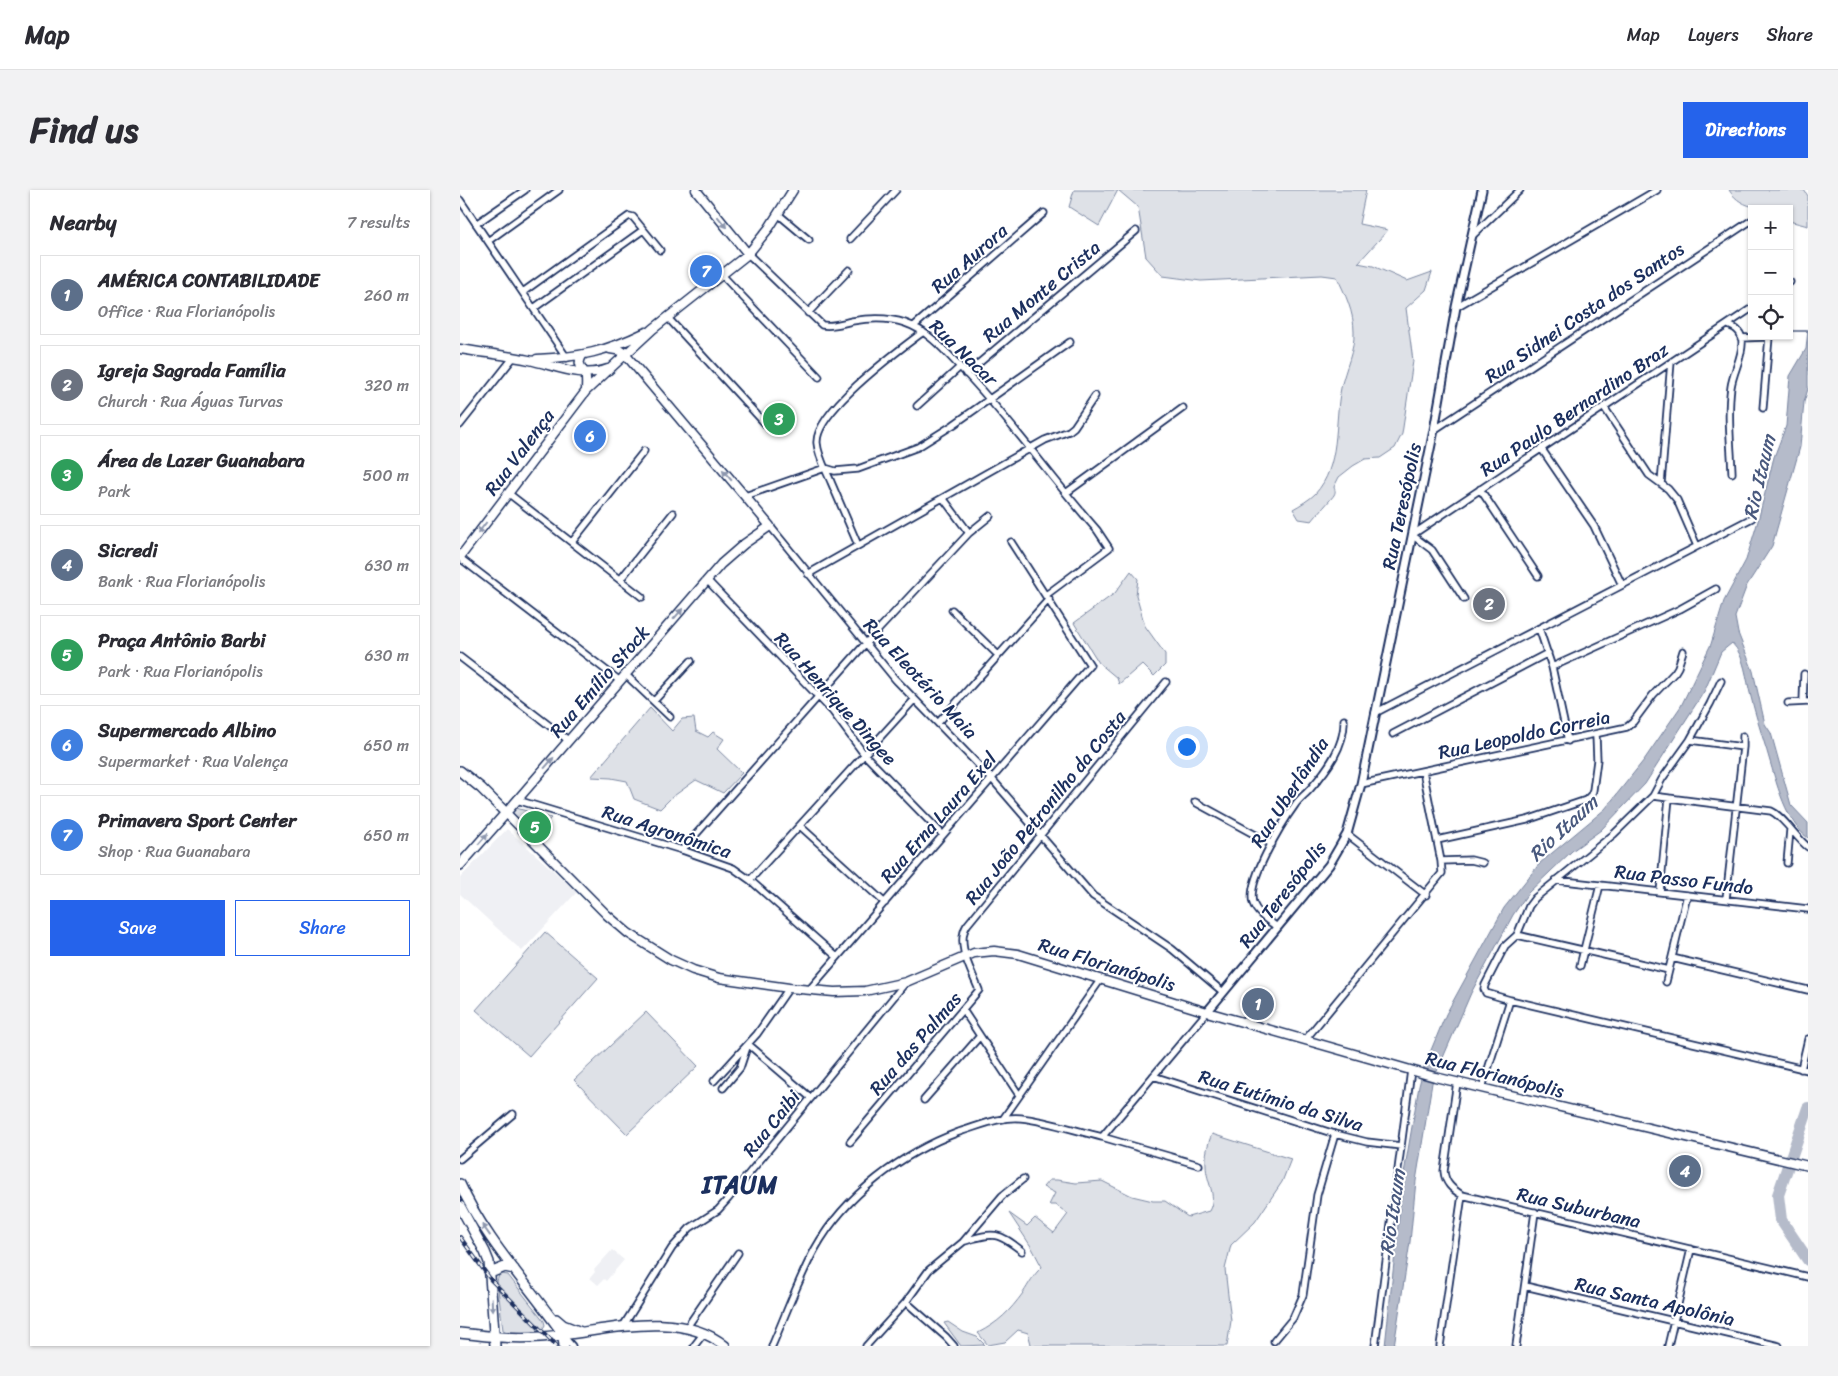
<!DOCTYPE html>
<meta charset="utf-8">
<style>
body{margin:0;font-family:Sriracha,sans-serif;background:#f2f2f3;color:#2b2b33}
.controls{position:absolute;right:15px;top:15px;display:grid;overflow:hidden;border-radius:0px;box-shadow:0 1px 4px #0004}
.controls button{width:45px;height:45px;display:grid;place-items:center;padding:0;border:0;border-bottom:1px solid #e1e1e2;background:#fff;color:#2b2b33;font:25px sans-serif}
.you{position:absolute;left:726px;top:556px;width:18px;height:18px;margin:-12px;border:4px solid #fff;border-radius:50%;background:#1a73e8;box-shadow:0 0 0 8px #1a73e833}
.badge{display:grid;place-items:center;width:32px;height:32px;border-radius:50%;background:#2563eb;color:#fff;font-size:16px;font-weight:700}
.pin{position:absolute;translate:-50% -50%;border:2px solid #fff;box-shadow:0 1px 5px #0006}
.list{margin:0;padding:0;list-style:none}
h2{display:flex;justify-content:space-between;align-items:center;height:65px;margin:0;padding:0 20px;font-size:21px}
h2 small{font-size:16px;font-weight:400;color:#7c7c81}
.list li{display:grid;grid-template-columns:32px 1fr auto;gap:15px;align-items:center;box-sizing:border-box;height:80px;margin:0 10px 10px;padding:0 10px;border:1px solid #e1e1e2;border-radius:0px}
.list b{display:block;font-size:19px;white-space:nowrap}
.list p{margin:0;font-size:16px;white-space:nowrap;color:#7c7c81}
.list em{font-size:16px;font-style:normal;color:#7c7c81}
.actions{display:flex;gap:10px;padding:15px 20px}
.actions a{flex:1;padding:11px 0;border:1px solid #2563eb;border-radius:0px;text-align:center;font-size:18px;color:#2563eb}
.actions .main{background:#2563eb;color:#fff}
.icon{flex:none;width:28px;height:28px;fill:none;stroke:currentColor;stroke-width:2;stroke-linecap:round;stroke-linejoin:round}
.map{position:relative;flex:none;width:1348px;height:1156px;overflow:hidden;border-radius:0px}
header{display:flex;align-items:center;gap:30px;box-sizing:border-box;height:70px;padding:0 25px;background:#fff;border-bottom:1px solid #e1e1e2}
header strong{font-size:24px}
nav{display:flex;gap:28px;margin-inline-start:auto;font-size:18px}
.intro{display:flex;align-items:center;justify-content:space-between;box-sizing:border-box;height:120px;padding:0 30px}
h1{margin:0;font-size:35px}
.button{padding:12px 22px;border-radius:0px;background:#2563eb;color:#fff;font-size:18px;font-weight:700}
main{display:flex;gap:30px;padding:0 30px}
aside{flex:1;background:#fff;border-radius:0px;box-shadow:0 1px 4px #0004}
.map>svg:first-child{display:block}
</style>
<header>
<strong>Map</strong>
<nav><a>Map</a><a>Layers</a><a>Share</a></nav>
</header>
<div class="intro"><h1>Find us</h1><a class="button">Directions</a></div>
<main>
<aside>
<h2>Nearby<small>7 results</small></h2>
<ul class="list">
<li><span class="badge" style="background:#5c6f8a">1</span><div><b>AMÉRICA CONTABILIDADE</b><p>Office · Rua Florianópolis</p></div><em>260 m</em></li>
<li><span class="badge" style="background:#6b7280">2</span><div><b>Igreja Sagrada Família</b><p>Church · Rua Águas Turvas</p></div><em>320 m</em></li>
<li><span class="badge" style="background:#2e9e5b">3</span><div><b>Área de Lazer Guanabara</b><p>Park</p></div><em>500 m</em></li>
<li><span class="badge" style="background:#5c6f8a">4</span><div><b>Sicredi</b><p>Bank · Rua Florianópolis</p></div><em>630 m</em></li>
<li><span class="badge" style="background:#2e9e5b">5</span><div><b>Praça Antônio Barbi</b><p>Park · Rua Florianópolis</p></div><em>630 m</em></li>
<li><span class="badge" style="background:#3f7fe0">6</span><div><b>Supermercado Albino</b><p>Supermarket · Rua Valença</p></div><em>650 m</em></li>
<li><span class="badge" style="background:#3f7fe0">7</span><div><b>Primavera Sport Center</b><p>Shop · Rua Guanabara</p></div><em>650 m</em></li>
</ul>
<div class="actions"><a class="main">Save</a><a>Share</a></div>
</aside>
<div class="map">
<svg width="1348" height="1156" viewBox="0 0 1348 1156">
<rect width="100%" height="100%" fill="#fff"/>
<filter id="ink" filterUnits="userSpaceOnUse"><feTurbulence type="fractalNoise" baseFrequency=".02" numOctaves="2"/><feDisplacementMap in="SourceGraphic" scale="10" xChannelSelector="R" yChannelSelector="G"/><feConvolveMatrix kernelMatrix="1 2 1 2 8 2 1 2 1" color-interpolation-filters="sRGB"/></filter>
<g filter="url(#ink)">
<!-- built -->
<path fill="#eff0f4" d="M47,639L117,702L62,761L0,704V688Z
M152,1060L164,1070L146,1091L144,1089L138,1095L130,1088L135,1082L134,1080Z"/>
<!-- green -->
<path fill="#dee1e7" stroke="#7c88a2" d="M614,0H906L899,34L928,40L898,73L913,76L947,91L972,82L966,100L946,118L953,171L942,244L935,258L920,268L905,269L893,276L879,287L874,297C875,301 876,301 874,305C873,307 855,327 852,331L839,329L833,319C840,315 849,310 855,304C881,276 874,232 881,198C885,179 895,160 894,142C894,122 885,104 877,87L862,85L741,91L703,86L686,67L678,17L658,0L639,36L609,17Z
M1269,0H1344L1348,6V36L1329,31V19C1308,19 1282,21 1269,0Z
M319,217L331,230L318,242L306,228Z
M671,381L678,389L676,405L685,436L705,464V475L694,486L682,474L659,494L657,488L639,473L614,433L655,403Z
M190,518L212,541L222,529L234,528L236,541L248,547L253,542L264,549L257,559L282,583L263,603L236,590L211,608L200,619L174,609L167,591L151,588L131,587Z
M56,618L91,628L75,645L52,622Z
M85,742L138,788L69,866L16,820Z
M186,822L238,876L167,944L114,890Z
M752,944L831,969L822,992L795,1032L771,1055L765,1079L771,1131L767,1156H570L571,1154L568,1143L558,1140L545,1152L528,1155L518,1143C539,1132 549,1122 563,1103C569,1094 573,1085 582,1077L572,1058L549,1023L567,1036L575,1028L594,1043L608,1024L596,1015H589L595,1003L583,997L589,990H597L616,993L642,991L672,1006L693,1011H705L728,1027L749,1021C758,1004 746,993 746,975C745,965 748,953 752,944Z
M42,1084L48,1085L84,1131L85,1135L81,1142L51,1144L43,1140L37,1091L39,1085Z
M488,1132L503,1142L517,1147L525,1155L501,1156L484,1133Z"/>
<!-- water -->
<path fill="#b5bbca" stroke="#77839f" d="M1348,139V199L1344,212L1340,257L1312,356L1287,395L1275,427L1278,443L1293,481L1305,534L1311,543L1331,615L1348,633V648C1323,630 1314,582 1305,555C1300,539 1295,523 1291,507C1286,489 1285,466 1272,453L1261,462L1245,500L1185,594L1141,640L1112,661L1068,703L1053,725L1011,803L972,893L956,991L950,1052L934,1156H925L943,989L959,896L964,877L986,824L1044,718L1080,673L1145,619L1184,570L1221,516L1251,454L1264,411L1286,370L1298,331L1314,267L1326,236L1330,186L1346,159Z"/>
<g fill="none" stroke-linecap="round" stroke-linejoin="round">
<!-- stream -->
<path stroke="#77839f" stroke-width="2" d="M1329,141H1348"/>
<!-- river -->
<path stroke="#b5bbca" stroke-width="12" d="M1348,918L1318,1005L1321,1030L1348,1070"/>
<defs>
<path id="minor" d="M0,10L107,168
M318,24L349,50
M16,34L65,0
M1011,47L1060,0
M390,49L436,0
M28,51L99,0
M288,64L362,135C373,137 382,133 392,131C409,128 428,127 445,133C469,141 486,162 503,180C551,230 591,288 637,340L649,358L586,405
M262,85L359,187
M1329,92H1330
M63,102L169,26L173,27L200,60
M996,117L1197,0
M74,118L183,40
M348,123L389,80
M208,128L310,239
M1268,135C1276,138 1282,142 1282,152C1283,166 1273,182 1271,197C1267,225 1271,255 1272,283
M454,136L584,23
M1281,148L1309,147L1303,218
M506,184L676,41
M457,216L500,177
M1144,217L1189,285L1208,299L1217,310L1237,356
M0,235L53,168
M974,240L1292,30
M1081,258L1134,336L1162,395
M1201,294L1211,172
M1020,299L1078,386
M48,303L182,407
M606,303L723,218
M285,306L365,278L375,281L398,279L458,257L493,235L610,152
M310,336L435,489L532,589L633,706L712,759L763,802
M509,343L530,326
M112,352L184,261
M398,355C389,334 380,313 371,292C366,280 358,266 357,253C355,221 439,160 463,142
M0,368L160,491
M348,384L585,250L609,241L614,237L635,206
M160,390L213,323
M247,390L373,522L404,564L483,645
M1004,409L972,360L952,345L1292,118
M492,420L538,465
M1079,438L1092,477L1108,551
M0,467L108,550
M1092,477L1220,419L1256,399
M166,485L210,527
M194,511L231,471
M1343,512L1344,484
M1328,513L1348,512
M915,523L1292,328
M478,533L589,409
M933,544L1088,463
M1230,550L1283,557
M901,594L1167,537L1173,532L1193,505L1215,482L1218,477L1223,461
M1193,606L1311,621C1323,626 1336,648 1348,657
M57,610L222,660L273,678L290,690L377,767
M735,612L812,654
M340,636L425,713
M887,644L966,705
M977,650L1067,630L1126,610L1132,604L1133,600L1137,570L1136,545
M222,660L405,454L509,343L483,308
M981,671L1011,670L1023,673
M1327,673L1330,640
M290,690L454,510
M1096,690L1348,719
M1200,702L1209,608
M1266,709L1283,557V546
M817,737C809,731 797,724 793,713C786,692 822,633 835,615C839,609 846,604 851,598C867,580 885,556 884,530
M1057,745L1209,780
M1212,768L1348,800
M1120,776L1140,695
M1206,792L1227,705
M349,800L630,475L551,352
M1050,810L1026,803L1024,799L1025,795L1045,756L1057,745L1069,716L1075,708L1154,644L1193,606L1202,589L1230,550L1250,514L1261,491
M503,820L559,905
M845,850L982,683L981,671L963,581
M1341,879L1348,849
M693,886L875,944L907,952L941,956
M254,891L297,844L329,798
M997,892L984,981C985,993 992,999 1002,1005L1348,1087
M263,898L280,878L288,854L351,908
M1022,898L1050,810L1348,880
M464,910L520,846
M543,929L641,789
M642,947L739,975
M390,952L519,800C512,782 495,754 507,735L706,492
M0,969L53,924
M505,1051C534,1042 538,1042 562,1061
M1065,1096L1319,1156
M446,1112L486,1147L494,1156
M227,1137L278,1063
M162,1138L212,1058L230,1038L258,1020L268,1009L446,792
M104,1147L112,1156
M814,1151L833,1128L843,1105L857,1005L875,944
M234,1156L244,1143
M312,1156C326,1124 338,1090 355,1059C385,1005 442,963 499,942C519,936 540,926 561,928C588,931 616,941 642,947L747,822
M406,1156L446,1112L469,1080L503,1052L542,1006L563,989
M915,1156L951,880
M980,1156L1002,1005
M1056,1156L1075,1022
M1208,1156L1231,1059"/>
<path id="tertiary" d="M747,822L869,675L887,644L901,594L974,240L996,117L1022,0"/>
<path id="secondary" d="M236,0L288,64
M0,159C23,163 46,165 69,170C94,175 122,189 148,179
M150,159L162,161L165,164L310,336L284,354L261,374L46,623L147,725L168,743L211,770L233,780L259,788L329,798L374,802L405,801L446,792L514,763L534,761L558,764L747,822L975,887L1348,976
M122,166C117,174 121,176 125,184C127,189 126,196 126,201
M77,169C121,167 145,162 186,142
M0,367L126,201L193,139L288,64L309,38L333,0"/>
<path id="primary" d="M0,581L21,598L46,623L0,675
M0,994C24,1048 66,1092 100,1140L103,1146L104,1156
M0,1016L25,1062L29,1072L35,1156
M30,1083L45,1077L54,1079
M96,1129L103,1135L121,1142
M0,1143C27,1146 53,1149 80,1147C138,1144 216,1116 265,1156"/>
</defs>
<!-- minor casing -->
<use href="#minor" stroke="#1b2f5e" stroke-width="9"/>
<!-- tertiary casing -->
<use href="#tertiary" stroke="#1b2f5e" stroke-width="11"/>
<!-- secondary casing -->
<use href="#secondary" stroke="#1b2f5e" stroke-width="11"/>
<!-- primary casing -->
<use href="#primary" stroke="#1b2f5e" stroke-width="12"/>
<!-- minor -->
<use href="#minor" stroke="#fff" stroke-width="5.5"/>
<!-- tertiary -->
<use href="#tertiary" stroke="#fff" stroke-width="7"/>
<!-- secondary -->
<use href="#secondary" stroke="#fff" stroke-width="8"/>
<!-- primary -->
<use href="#primary" stroke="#fff" stroke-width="9"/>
<defs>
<path id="rail" d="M0,1047L31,1090L97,1156"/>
</defs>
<!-- rail casing -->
<use href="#rail" stroke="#1b2f5e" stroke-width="4"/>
<!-- rail -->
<use href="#rail" stroke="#fff" stroke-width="2" stroke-dasharray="5.5" stroke-linecap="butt"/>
</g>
<!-- one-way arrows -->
<defs><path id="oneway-solid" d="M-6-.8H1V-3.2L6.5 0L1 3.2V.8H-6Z" transform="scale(1.25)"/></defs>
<g fill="#8d97ae">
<use href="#oneway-solid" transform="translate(262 32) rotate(51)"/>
<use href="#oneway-solid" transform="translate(267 285) rotate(-130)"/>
<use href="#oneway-solid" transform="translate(22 338) rotate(127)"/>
<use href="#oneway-solid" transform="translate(218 424) rotate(-49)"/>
<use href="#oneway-solid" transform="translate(89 573) rotate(-49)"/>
<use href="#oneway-solid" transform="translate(23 649) rotate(-49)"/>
<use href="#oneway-solid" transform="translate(26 1040) rotate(-125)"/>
<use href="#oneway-solid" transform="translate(32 1115) rotate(87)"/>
</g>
</g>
<g text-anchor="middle" stroke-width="4" stroke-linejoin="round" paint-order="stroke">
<!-- street labels -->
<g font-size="19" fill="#1b2f5e" stroke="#fff">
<text transform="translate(509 68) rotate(-41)" y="7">Rua Aurora</text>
<text transform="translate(581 101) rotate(-40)" y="7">Rua Monte Crista</text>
<text transform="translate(1124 122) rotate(-34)" y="7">Rua Sidnei Costa dos Santos</text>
<text transform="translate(504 162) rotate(44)" y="7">Rua Nacar</text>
<text transform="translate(1114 219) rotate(-34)" y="7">Rua Paulo Bernardino Braz</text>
<text transform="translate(59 262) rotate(-53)" y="7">Rua Valença</text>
<text transform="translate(941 316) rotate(-78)" y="7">Rua Teresópolis</text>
<text transform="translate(461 488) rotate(47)" y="7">Rua Eleotério Maia</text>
<text transform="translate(139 491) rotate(-49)" y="7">Rua Emílio Stock</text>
<text transform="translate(376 508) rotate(48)" y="7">Rua Henrique Dingee</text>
<text transform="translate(1064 544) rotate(-12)" y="7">Rua Leopoldo Correia</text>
<text transform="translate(829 602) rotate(-57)" y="7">Rua Uberlândia</text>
<text transform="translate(585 617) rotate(-51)" y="7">Rua João Petronilho da Costa</text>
<text transform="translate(478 627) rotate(-49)" y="7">Rua Erna Laura Exel</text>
<text transform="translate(207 641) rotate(18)" y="7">Rua Agronômica</text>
<text transform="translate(1224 689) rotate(7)" y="7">Rua Passo Fundo</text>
<text transform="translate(822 704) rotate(-52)" y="7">Rua Teresópolis</text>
<text transform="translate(647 774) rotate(17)" y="7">Rua Florianópolis</text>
<text transform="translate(455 853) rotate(-49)" y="7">Rua das Palmas</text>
<text transform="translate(1035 884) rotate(14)" y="7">Rua Florianópolis</text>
<text transform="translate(821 910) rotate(17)" y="7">Rua Eutímio da Silva</text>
<text transform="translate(311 933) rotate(-51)" y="7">Rua Caibi</text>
<text transform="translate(1119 1017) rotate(13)" y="7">Rua Suburbana</text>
<text transform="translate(1195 1111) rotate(13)" y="7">Rua Santa Apolônia</text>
</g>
<!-- water labels -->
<g font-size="20" font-style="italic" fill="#49597e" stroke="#fff">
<text transform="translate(1299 287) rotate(-77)" y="7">Rio Itaum</text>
<text transform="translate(1103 638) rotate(-43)" y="7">Rio Itaum</text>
<text transform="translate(932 1022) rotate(-82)" y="7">Rio Itaum</text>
</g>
<!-- district labels -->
<g font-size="24" font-weight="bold" letter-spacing="1" fill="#1b2f5e" stroke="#fff">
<text x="280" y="1003">ITAUM</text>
</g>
</g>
</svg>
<div class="controls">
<button>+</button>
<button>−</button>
<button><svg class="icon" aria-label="locate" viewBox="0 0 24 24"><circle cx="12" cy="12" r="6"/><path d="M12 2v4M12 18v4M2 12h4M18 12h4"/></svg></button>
</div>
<div class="you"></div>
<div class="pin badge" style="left:798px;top:814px;background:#5c6f8a">1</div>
<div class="pin badge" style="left:1029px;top:414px;background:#6b7280">2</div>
<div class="pin badge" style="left:319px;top:229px;background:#2e9e5b">3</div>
<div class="pin badge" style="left:1225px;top:981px;background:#5c6f8a">4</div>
<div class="pin badge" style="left:75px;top:637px;background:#2e9e5b">5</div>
<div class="pin badge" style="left:130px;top:246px;background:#3f7fe0">6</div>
<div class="pin badge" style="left:246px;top:81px;background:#3f7fe0">7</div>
</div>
</main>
